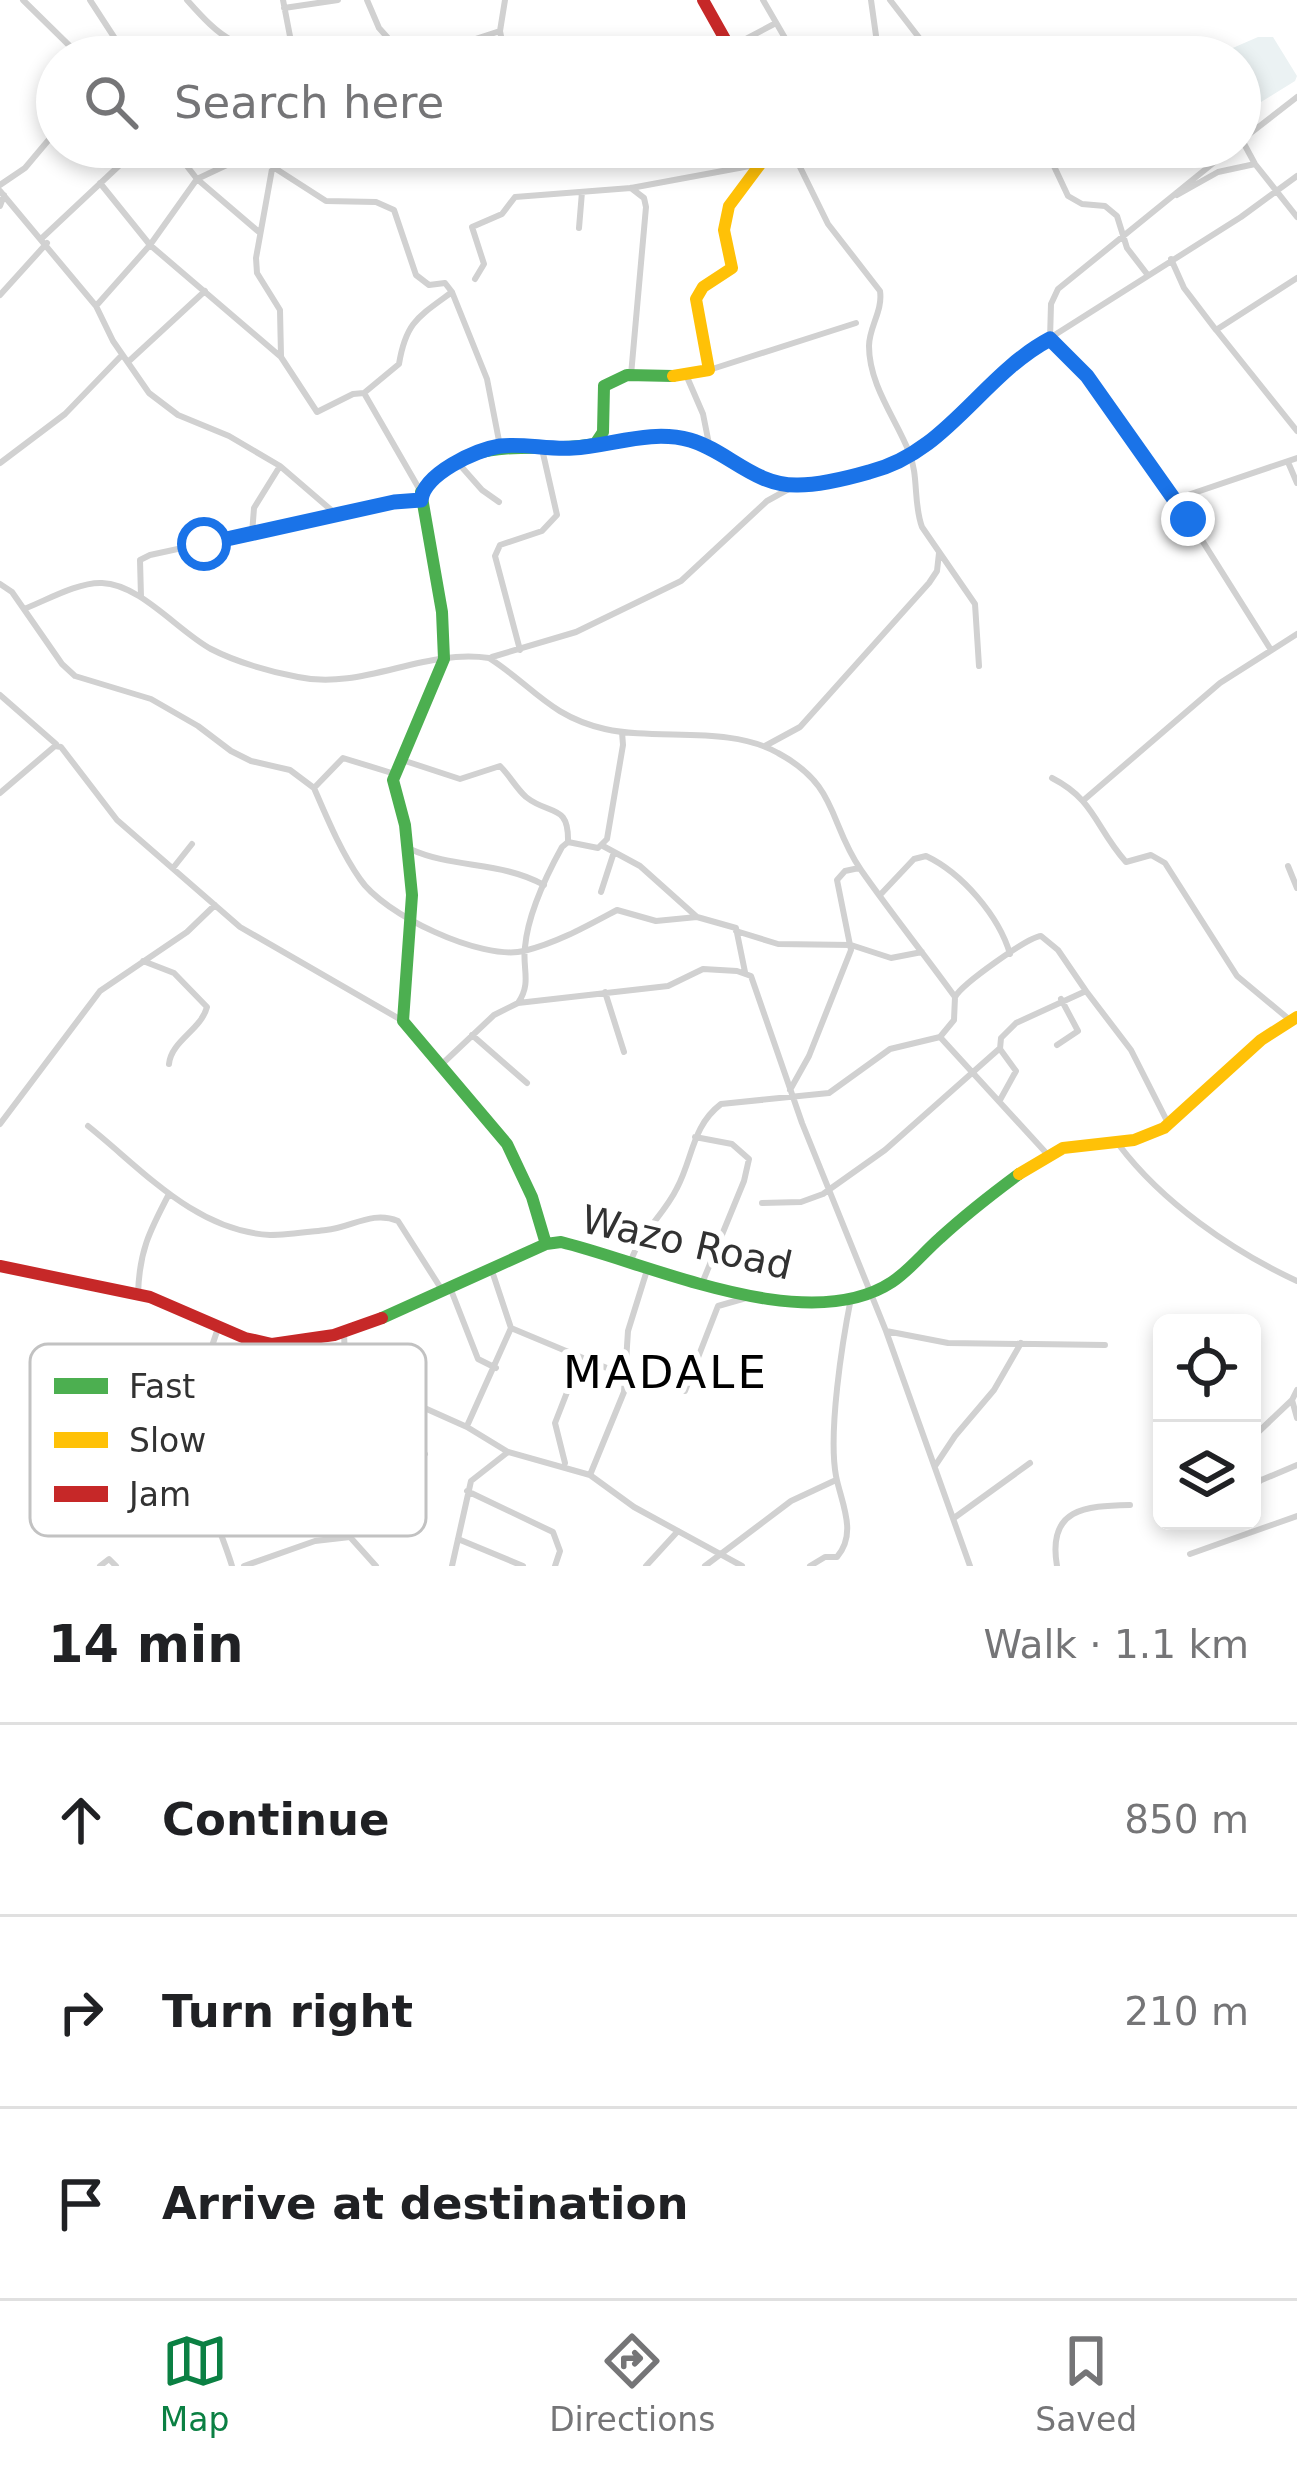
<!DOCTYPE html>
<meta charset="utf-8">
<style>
body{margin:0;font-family:"DejaVu Sans",sans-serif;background:#f6f6f6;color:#202124}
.controls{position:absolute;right:36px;bottom:36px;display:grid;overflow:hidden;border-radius:18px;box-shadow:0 6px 18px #0003}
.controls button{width:108px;height:108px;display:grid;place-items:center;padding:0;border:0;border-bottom:3px solid #e0e0e0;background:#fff;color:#202124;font:60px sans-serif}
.stop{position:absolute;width:36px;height:36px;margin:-27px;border:9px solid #1a73e8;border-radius:50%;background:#fff}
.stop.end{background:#1a73e8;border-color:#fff;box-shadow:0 3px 12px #0008}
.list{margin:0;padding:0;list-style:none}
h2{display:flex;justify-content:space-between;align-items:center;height:156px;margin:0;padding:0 48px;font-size:51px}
h2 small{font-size:39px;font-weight:400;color:#757577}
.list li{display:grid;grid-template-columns:78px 1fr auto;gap:36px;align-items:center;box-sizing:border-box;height:192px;padding:0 48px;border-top:3px solid #e0e0e0}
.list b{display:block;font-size:45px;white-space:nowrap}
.list em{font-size:39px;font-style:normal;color:#757577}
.icon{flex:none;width:66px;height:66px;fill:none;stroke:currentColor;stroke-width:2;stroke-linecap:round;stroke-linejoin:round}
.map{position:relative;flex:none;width:1297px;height:1566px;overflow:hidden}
.search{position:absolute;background:#fff;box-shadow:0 6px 18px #0003;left:36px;right:36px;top:36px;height:132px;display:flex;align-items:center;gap:30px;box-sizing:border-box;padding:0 42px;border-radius:66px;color:#757577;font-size:45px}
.sheet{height:732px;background:#fff}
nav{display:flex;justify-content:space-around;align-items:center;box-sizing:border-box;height:168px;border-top:3px solid #e0e0e0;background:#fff;font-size:33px;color:#757577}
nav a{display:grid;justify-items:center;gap:6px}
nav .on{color:#0b8043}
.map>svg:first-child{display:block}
</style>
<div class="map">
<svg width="1297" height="1566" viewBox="0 0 1297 1566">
<rect width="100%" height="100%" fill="#fff"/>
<!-- green -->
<path fill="#ebf2f3" d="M1258,37H1273L1297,76L1295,81L1240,115V57H1212Z"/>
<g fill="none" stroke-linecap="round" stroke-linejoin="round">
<!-- street -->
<path stroke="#d1d1d1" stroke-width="6" d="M23,0L81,57
M90,0L127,57
M187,0C220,37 240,57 291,43
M283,0L294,57
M367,0L379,28L405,57
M505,0L500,31L505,57
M763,0L796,57
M871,0L879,57
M890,0L934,57
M284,8L338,0
M729,48L774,24
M420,57L500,31
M1243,139L1297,97
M1242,140L1255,164L1297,217
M172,147L197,179L259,232
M276,147L256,258L257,273L280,310L281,356
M785,147L797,161L828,224L880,291C883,311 869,327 869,346C869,385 896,419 909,452C919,476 913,503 922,527L975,604L979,666
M1039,147L1052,162L1068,196L1082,204L1105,206L1117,216L1127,248L1147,274
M270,165L326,201L376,202L394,210L416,275L429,285L445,283L452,292L487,379L500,446
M100,183L150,245L281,357L317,412L353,394L364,393L421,492
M0,185L25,168L57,130
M0,191L96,306L113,341L149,393L178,415L229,436L280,466L337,515
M1177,195L1218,172L1255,164
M0,206L4,195
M579,228L582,192
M42,238L139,147
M1171,259L1184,288L1216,330L1297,278
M475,279L484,264L472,227L502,214L515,197L631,188L755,165
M0,295L47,243
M96,306L150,245L197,179L231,163L273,157
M1217,331L1297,431
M1050,339L1087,377L1176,499L1271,650
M1050,339L1051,304L1058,289L1233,147
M128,362L205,291
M709,370L856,323
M631,375L646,207L644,198L631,188
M687,377L703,414L710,449
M364,393L399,364C406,322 418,317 452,292
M599,442L655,436L692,441L746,472L793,485
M1288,462L1297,483
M0,463L65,414L122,355
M459,464L482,490L499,502
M1176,499L1297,458
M252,534L254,508L280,466
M0,584L12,592L62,664L75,676L151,699L198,726L231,751L251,761L290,770L314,788C327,818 341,852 360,879C383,914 481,961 524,951C557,943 587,926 617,910L656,921L697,917
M141,597L140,560L150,555L394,502L421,500
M24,609C47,600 78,582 102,583C140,584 179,632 211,649C236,662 271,672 298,677C362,691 424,648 489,658C533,686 549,716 605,729C658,741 729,725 778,753C839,786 828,822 861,870C891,913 924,954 955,997L954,1020L940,1037L890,1049L829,1093L721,1104C692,1126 693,1158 677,1188C664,1215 640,1233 631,1261
M520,650L495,556L500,545L542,531L557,515L542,449
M492,657L576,632L681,581L767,501L796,485L866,473L911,457L1023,355L1241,217L1297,176
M0,695L56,744
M765,746L800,727L929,583L937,571L939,553
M402,760L460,779L500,766C510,776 516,788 526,797C550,816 569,803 568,842
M1052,778C1095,800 1095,827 1126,862L1151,855L1165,863L1237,976L1290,1020
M314,788L343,758L395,774
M0,793L55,746L61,747L117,820L240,927L403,1021
M1085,799L1220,683L1297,634
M603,846L640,866L697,917L736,928L745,972
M410,849C454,869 501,861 544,885
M1288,866L1297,888
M173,868L192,844
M601,892L614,852
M880,895L914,859L926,856C962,873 999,916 1010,954
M736,931L778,944L851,945L891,958L922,952
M143,961L174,973L207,1007C201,1030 171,1041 169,1064
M605,992L624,1052
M955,997C962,984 1028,937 1041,936L1058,950L1086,991
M518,1003C532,983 522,968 525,947C528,913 546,876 562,847L568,842L598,848L607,839L623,745L622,732
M472,1035L527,1083
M940,1037L1048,1155
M1057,1045L1078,1031L1061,999
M441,1065L494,1015L518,1003L668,986L703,969L737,971L751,976L802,1123L886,1331L970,1566
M790,1090L809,1056L851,950L837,880L845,871L859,868
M1000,1100L1016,1071L1000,1049L1001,1038L1016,1023L1086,991L1131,1050L1169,1125
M0,1124L100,991L187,932L215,905
M88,1126C142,1169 195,1231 270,1235C287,1235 308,1232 326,1230C351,1228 372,1210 398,1221L442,1290
M695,1137L732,1144L749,1159L744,1181L703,1281
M1119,1145C1162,1202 1232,1251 1297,1281
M762,1203L801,1202L823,1194L885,1150L999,1049
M451,1290L478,1359L496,1368
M138,1295C139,1252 149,1232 169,1194
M218,1328C208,1360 192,1395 193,1429C193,1475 219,1523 232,1566
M511,1328L626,1376
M344,1331L345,1363L373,1385L467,1427L508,1452L590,1475L634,1507L742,1566
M886,1331L948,1343L1105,1345
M1297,1390L1292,1400L1297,1418
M685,1391L718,1306L753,1296
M467,1426L511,1328L491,1268
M1252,1438L1292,1400
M565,1463L555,1423L580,1359
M1252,1464L1260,1481
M935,1466L955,1436L994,1390L1021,1343
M200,1467L280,1441L295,1444L322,1477L350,1537L376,1566
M590,1475L624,1392L628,1331L648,1267
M1252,1484L1297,1465
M467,1491L553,1532L560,1551L555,1566
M954,1518L1030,1463
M294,1528L425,1454
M458,1539L523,1566
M1190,1554L1297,1516
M100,1566L109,1559L116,1566
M244,1566L315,1541L350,1537
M452,1566L471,1481L508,1452
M646,1566L678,1531
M705,1566L791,1501L836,1480
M810,1566L825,1557H837C858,1533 841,1502 836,1476C828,1433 842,1343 851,1298
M1057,1566C1047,1508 1085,1506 1130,1505"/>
<!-- fast -->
<path stroke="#4caf50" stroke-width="12" d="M546,1244L532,1197L507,1144L403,1021L412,895L405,825L393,780L444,659L442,612L421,492C472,429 529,456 595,444L603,432L604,386L627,375L673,376
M382,1318L546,1244L561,1242C651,1264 807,1338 892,1282C910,1270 924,1252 940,1238C965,1215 992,1194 1019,1174"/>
<!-- slow -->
<path stroke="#ffc107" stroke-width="12" d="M673,376L709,370L696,299L703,287L732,268L724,230L729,206L773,147
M1019,1174L1063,1148L1134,1140L1164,1128L1261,1040L1297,1017"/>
<!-- jam -->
<path stroke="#c62828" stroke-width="12" d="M703,0L735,57
M0,1266L150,1297L245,1338L272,1344L334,1335L382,1318"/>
</g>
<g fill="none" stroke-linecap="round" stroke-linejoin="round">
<!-- route -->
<path stroke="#1a73e8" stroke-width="15" d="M204,544L394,502L421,500C424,474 475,450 500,446C523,443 549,450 573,448C611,446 650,429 690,440C728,451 754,486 798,485C820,485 848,478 869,472C947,453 982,375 1050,339L1087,376L1188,519"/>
</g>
<g text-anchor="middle" stroke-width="12" stroke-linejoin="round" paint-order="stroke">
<!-- street labels -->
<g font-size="39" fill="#323232" stroke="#fff">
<text transform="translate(687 1242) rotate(13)" y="14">Wazo Road</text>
</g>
<!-- quarter labels -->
<g font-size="45" letter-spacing="3" fill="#000" stroke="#fff">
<text x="666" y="1388">MADALE</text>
</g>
</g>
<!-- legend -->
<rect x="30" y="1344" width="396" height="192" rx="18" fill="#fff" stroke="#c2c2c2" stroke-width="3"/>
<rect x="54" y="1378" width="54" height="16" fill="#4caf50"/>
<rect x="54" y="1432" width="54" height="16" fill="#ffc107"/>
<rect x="54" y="1486" width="54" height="16" fill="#c62828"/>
<g font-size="33" fill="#323232">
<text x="129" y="1398">Fast</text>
<text x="129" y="1452">Slow</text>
<text x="129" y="1506">Jam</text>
</g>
</svg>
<div class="controls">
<button><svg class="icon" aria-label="locate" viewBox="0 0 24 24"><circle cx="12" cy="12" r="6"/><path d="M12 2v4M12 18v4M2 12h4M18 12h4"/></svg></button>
<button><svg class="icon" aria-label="layers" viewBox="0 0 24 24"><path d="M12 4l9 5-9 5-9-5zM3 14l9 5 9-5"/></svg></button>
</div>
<div class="stop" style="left:204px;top:544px"></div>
<div class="stop end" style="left:1188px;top:519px"></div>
<div class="search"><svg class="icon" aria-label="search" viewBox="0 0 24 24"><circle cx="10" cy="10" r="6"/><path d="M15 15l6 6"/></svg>Search here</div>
</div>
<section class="sheet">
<h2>14 min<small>Walk · 1.1 km</small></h2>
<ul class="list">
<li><svg class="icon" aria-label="ahead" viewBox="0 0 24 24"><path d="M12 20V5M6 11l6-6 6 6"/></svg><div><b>Continue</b></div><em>850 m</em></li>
<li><svg class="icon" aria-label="right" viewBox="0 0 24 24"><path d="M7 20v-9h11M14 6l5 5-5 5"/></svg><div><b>Turn right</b></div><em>210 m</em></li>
<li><svg class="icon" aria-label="arrive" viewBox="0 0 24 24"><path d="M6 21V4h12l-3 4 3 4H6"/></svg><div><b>Arrive at destination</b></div></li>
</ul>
</section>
<nav>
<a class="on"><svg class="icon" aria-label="map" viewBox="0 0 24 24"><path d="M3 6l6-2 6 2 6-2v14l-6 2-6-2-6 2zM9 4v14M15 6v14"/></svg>Map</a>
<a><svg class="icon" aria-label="directions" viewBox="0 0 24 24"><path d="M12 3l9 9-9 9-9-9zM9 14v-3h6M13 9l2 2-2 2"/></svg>Directions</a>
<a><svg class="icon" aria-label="saved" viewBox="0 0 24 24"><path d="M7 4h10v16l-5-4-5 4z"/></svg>Saved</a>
</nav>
